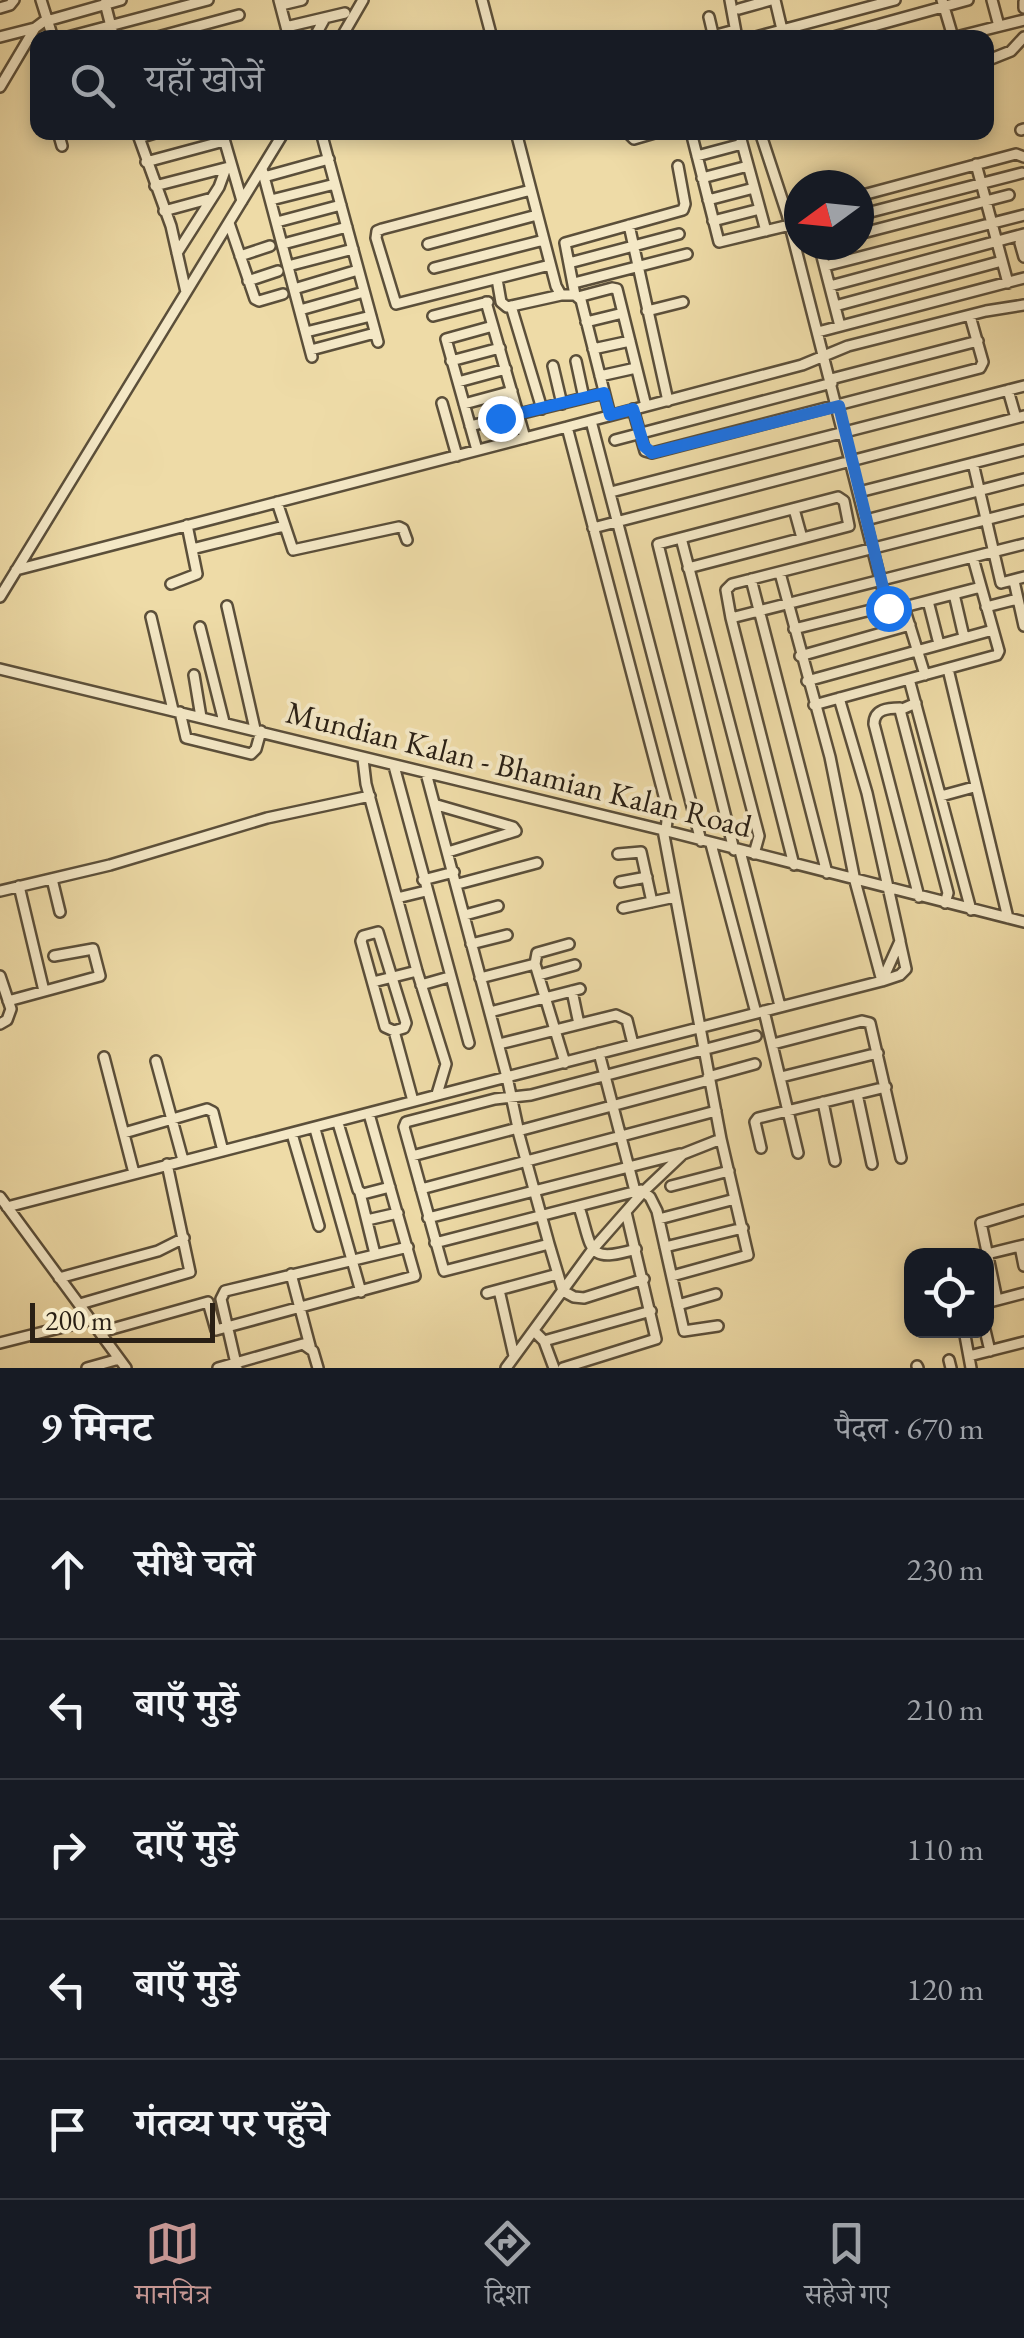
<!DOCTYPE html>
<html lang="hi">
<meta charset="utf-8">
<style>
body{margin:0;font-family:"EB Garamond","Noto Serif Devanagari",serif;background:#242831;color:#f1f3f6}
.controls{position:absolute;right:30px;bottom:30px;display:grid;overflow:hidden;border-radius:20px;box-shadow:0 5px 15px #0003}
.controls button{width:90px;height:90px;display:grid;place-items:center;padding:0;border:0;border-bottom:2px solid #363941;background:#171b24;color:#f1f3f6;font:50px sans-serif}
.compass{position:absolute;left:784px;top:170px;width:90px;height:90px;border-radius:50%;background:#171b24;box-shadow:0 5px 15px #0003;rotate:255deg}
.scale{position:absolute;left:30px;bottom:25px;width:185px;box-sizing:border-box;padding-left:10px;border:5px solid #2a2015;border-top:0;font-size:28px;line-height:35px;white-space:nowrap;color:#2a2015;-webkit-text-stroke:8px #f4e8c6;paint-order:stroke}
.stop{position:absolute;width:30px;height:30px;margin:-22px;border:8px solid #1a73e8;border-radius:50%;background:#fff}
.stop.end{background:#1a73e8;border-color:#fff;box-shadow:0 2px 10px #0008}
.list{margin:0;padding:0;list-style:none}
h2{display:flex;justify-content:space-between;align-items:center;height:130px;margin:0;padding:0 40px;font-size:42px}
h2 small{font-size:32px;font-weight:400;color:#9ea1a6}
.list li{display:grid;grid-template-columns:65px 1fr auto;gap:30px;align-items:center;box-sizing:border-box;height:140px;padding:0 40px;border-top:2px solid #363941}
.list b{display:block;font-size:38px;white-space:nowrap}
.list em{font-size:32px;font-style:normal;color:#9ea1a6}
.icon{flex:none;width:55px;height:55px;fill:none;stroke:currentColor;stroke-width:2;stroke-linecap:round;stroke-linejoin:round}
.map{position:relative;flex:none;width:1024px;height:1368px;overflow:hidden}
.search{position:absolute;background:#171b24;box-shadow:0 5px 15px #0003;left:30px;right:30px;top:30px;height:110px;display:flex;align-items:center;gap:25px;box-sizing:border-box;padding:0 35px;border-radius:20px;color:#9ea1a6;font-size:38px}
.sheet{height:830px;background:#171b24}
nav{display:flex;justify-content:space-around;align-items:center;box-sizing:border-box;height:140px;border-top:2px solid #363941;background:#171b24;font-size:28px;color:#9ea1a6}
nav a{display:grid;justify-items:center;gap:5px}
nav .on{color:#c59692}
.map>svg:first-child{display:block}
</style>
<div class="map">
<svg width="1024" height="1368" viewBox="0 0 1024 1368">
<rect width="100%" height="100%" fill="#eedba7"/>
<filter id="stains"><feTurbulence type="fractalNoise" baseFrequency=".002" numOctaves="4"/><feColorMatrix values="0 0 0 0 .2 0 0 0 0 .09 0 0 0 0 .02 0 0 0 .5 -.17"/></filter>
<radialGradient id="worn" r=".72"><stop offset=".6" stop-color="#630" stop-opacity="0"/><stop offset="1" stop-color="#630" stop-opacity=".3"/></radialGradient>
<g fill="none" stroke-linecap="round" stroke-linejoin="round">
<defs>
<path id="minor" d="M41,0L53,38
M279,0L289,38
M482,0L492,38
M730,0L737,38
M775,0L784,38
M942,0L953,37
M992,0L999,26
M1024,2V8
M105,3L114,38
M281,5L302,0
M0,8L10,5L14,0
M739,9L771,0
M709,17L714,38
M286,27L345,13
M0,37L35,28
M64,38L208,0
M154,38L239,15
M314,38L325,18
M341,38L363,0
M705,38L735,30
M752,38L895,0
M830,38L968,0
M952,38L1024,20
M986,61L1011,51L1024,37
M0,87L35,28L43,22L121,0
M1021,130L1024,129
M58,132L62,146
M137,132L171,226L186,292
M222,132L242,201
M321,132L378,342
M516,132L556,286L561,295H575L581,300L610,415
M627,132L634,139L658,132
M691,132L719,242L790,225
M739,132L766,231
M760,132L787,214L887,606
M139,138L158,132
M697,156L742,144
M146,162L224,141
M976,164L1008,283
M262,169L312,357
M264,177L329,159
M702,178L748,166
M155,186L229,167
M531,190L382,229L377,231L376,238L396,304L550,265
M859,196L1016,154L1024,157
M271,200L335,184
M708,200L754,188
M164,211L212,198
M859,215L1022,173
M713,221L760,209
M277,222L341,205
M229,223L255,299L259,301L283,294
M629,225L668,401
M859,234L1009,195
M1024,235L1020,243L1024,257
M283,244L347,227
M428,244L537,215
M819,245L840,326
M177,253L219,187L226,168
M240,256L270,246
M569,263L679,234
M288,266L353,249
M825,266L1024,215
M434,268L544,240
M497,279L501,302L507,307L561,295
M248,281L278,271
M574,283L687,254
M830,286L1024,234
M294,289L358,270
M575,295L565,243L683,210L685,204L678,166
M578,297L612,288L617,289L646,406
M486,302L525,438
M511,306L542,409
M835,306L1002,261
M300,310L364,292
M647,311L683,302
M433,316L488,302
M586,322L623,313
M306,332L371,316
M818,332L1024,278
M593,349L630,341
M311,350L375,333
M451,361L500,348
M576,361L584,398
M553,366L562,404
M600,376L636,368
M831,379L978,341
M458,382L506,369
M1008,390L1016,418
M442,403L457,456
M464,404L512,391
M633,409L645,451L652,453L980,368L983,362L970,316
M591,421L701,841
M470,426L604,393
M615,440L832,383
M477,450L446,339L493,326
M973,463L1001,583L1024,577
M611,492L1024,386
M859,492L1024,450
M277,502L293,550L399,527L403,529L407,540
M794,509L802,538
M866,520L1024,479
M593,528L1024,416
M681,538L759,836L754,854
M192,549L284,526
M688,568L849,526L844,501L838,497L658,544L734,850
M16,570L567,427
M780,573L830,757L855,881L882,981L900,975L906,969L900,942
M751,579L827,873
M1014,581L1024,626
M171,584L197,574L187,525
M954,594L964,637
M0,597L284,132
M928,601L939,644
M227,606L255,729
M904,607L981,587
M986,607L1017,599
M151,617L173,710
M731,618L726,590L732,584L1024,510
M200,627L224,722
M794,629L887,606L890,610L904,607L925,675
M800,656L910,625
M0,669L663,830L1024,922
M948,669L1008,918
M194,675L201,717
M909,679L971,910
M807,681L993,630
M916,703L900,710L948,893L945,903
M814,705L997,655L999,651L973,558
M900,708C888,708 874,709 874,724L919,897
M180,712L186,738L251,754L256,749L261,731
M363,759L366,784L417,971L446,1064L437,1094
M394,766L469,1043
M941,796L974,787
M437,805L513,827L516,831L448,852
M666,830L668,811L567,427L802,365L848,346L986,311L1024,305
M711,844L756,1013
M740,851L780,1006
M618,854L641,852L652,902
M794,865L731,618L1024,544
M52,879L60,912
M423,880L454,872
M620,882L647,877
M458,884L537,863
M19,886L44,991
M0,891L110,865L267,818L370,796
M397,898L426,891
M623,908L675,897
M465,915L498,906
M471,944L507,935
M535,964L537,953L569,944
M539,975L575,965
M0,976L11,1009L7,1020L0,1024
M480,978L535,964L565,1063
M373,982L417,971
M421,985L449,977
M572,991L579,1024
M8,1001L100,976L93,949L54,956
M764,1011L798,1153
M490,1012L580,989
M394,1031L404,1028L406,1023L378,932L363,936L361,941L385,1027L394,1031L413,1101
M756,1036L531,1095L495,1099L406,1122L404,1127L444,1271L549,1244L518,1131V1128L507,1077L882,981L900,941L867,793L839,698
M499,1044L616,1015L627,1020L633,1044
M773,1044L862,1021L870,1023L901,1158
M599,1053L635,1191
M104,1057L134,1173
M156,1061L183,1160
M708,1077L755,1064
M781,1077L878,1053
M857,1094L872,1164
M823,1102L835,1161
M338,1123L358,1190L363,1194L390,1187
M315,1129L361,1292
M518,1131L709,1080
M124,1133L207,1109L213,1112L223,1151
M292,1134L319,1226
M761,1148L755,1122L758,1118L886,1087
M412,1156L518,1128
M671,1186L729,1171
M421,1189L716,1111
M360,1193L375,1254
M0,1197L126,1368
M7,1207L507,1077L426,773
M579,1207C593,1250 586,1264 636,1249
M428,1218L680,1154
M659,1219L735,1199
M367,1220L398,1213
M435,1243L641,1190L650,1197L657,1211L684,1331L718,1326
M549,1244L563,1291L574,1297L584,1298L644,1279
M1020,1246L1024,1266
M665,1247L743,1228
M987,1254L1024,1245
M291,1274L310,1346
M672,1276L748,1255L721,1139
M59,1278L158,1251L184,1238
M499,1290L514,1356
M487,1293L558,1274
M997,1300L981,1223L1024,1210
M986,1303L1024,1293
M80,1304L190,1272L167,1164
M678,1305L716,1294
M964,1330L971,1368
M985,1330L990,1351
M534,1331L544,1341L554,1368
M101,1332L208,1302L216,1330L415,1276L369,1114
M544,1341L651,1311
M0,1343L91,1320
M969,1356L1024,1342
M949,1360L951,1368
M917,1366L918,1368
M87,1368L119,1359
M218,1368L303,1344L313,1351L318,1368
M237,1368L221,1299L225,1291L408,1247
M506,1368L593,1249L644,1191L683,1154L721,1139L663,830
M563,1368L656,1339L626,1212"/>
</defs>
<!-- minor casing -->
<use href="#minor" stroke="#5b4f3a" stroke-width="14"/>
<!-- minor -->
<use href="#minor" stroke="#f4e8c6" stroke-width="9"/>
</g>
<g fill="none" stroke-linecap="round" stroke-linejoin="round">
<!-- route -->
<path stroke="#1a73e8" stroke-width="12" d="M500,418L604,393L610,415L633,409L644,446L652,453L839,406L888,608"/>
</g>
<g text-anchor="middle" stroke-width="8" stroke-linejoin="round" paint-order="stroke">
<!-- street labels -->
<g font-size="32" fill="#2a2015" stroke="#f4e8c6">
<text transform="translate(519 769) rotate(14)" y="11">Mundian Kalan - Bhamian Kalan Road</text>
</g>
</g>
<rect width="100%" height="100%" filter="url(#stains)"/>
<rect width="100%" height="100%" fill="url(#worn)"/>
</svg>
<div class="controls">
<button><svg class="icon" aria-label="locate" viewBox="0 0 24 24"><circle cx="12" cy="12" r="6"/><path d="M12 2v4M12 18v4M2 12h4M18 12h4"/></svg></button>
</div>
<svg class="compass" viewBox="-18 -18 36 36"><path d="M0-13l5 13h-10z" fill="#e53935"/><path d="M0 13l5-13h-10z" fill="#9ea1a6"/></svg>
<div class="scale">200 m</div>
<div class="stop" style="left:888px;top:608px"></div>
<div class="stop end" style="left:500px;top:418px"></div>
<div class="search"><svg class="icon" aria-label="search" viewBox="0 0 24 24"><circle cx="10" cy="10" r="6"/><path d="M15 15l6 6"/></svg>यहाँ खोजें</div>
</div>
<section class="sheet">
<h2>9 मिनट<small>पैदल · 670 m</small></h2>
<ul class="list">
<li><svg class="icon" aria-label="ahead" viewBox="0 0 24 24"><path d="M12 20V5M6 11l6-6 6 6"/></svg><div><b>सीधे चलें</b></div><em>230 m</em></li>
<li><svg class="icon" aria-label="left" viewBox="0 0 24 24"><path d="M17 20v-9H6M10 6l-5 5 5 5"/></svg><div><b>बाएँ मुड़ें</b></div><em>210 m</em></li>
<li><svg class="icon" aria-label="right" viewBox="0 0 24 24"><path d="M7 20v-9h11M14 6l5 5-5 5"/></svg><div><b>दाएँ मुड़ें</b></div><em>110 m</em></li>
<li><svg class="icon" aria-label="left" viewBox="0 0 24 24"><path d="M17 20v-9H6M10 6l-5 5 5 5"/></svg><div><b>बाएँ मुड़ें</b></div><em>120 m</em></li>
<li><svg class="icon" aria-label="arrive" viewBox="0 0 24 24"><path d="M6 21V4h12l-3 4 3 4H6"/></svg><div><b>गंतव्य पर पहुँचे</b></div></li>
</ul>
</section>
<nav>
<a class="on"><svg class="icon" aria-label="map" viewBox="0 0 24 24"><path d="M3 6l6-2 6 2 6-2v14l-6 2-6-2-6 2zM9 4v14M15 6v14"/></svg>मानचित्र</a>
<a><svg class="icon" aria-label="directions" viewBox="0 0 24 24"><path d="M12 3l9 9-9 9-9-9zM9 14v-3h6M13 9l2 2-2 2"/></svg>दिशा</a>
<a><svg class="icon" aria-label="saved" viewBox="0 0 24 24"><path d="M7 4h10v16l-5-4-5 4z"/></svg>सहेजे गए</a>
</nav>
